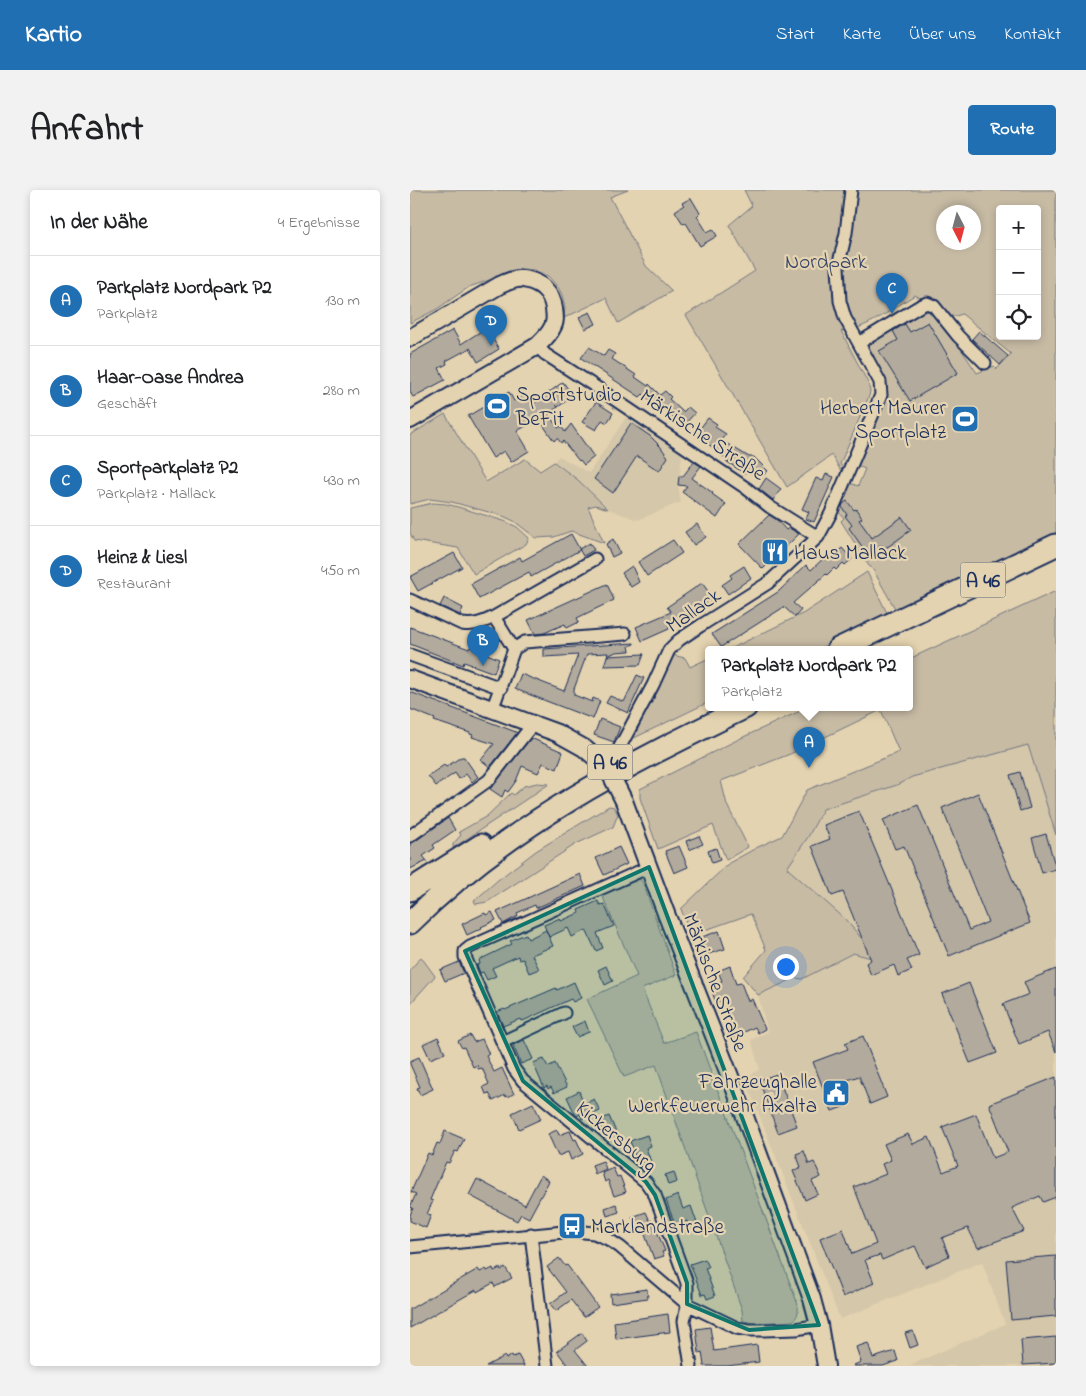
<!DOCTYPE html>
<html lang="de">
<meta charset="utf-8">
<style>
body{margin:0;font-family:"Indie Flower",sans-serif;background:#f2f2f2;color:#202124}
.controls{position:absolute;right:15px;top:15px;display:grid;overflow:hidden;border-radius:5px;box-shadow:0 2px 8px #0003}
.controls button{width:45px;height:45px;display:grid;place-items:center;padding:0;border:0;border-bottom:1px solid #e0e0e0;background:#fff;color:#202124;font:25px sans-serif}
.compass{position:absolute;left:526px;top:15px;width:45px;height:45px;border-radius:50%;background:#fff;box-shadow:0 2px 8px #0003;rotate:174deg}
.you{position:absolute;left:375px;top:776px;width:18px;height:18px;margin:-12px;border:4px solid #fff;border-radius:50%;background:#1a73e8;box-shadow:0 0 0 8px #1a73e833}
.badge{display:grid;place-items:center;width:32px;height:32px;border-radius:50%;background:#1f6fb2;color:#fff;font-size:16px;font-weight:700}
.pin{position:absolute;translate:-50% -41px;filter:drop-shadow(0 1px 2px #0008)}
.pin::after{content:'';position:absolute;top:26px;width:18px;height:15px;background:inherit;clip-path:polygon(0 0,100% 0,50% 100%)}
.popup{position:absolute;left:295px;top:456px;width:208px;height:65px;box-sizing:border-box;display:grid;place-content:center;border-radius:5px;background:#fff;filter:drop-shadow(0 1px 4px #0005);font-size:16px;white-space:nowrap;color:#757577}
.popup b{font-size:19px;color:#202124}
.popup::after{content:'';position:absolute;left:50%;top:100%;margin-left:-10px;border:10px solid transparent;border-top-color:#fff}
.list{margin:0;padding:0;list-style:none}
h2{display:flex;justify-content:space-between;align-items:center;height:65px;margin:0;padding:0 20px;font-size:21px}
h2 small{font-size:16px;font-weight:400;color:#757577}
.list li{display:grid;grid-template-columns:32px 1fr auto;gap:15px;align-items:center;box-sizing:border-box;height:90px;padding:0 20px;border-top:1px solid #e0e0e0}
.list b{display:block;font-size:19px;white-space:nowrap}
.list p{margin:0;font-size:16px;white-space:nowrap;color:#757577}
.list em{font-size:16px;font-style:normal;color:#757577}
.icon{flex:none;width:28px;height:28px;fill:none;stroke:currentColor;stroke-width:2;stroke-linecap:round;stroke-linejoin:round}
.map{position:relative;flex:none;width:646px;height:1176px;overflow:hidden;border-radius:5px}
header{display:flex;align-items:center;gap:30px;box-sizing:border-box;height:70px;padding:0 25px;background:#1f6fb2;color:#fff}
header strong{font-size:24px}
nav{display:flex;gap:28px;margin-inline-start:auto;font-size:18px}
.intro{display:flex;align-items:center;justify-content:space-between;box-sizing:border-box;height:120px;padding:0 30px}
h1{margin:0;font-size:35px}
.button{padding:12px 22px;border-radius:5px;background:#1f6fb2;color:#fff;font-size:18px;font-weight:700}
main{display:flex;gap:30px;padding:0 30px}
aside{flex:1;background:#fff;border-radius:5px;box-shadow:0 2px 8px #0003}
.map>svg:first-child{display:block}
</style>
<header>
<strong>Kartio</strong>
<nav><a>Start</a><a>Karte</a><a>Über uns</a><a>Kontakt</a></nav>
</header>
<div class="intro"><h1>Anfahrt</h1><a class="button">Route</a></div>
<main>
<aside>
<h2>In der Nähe<small>4 Ergebnisse</small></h2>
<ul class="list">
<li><span class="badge">A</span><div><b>Parkplatz Nordpark P2</b><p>Parkplatz</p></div><em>130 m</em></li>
<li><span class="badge">B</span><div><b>Haar-Oase Andrea</b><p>Geschäft</p></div><em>280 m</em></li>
<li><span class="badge">C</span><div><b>Sportparkplatz P2</b><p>Parkplatz · Mallack</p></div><em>430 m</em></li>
<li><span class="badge">D</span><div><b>Heinz &amp; Liesl</b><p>Restaurant</p></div><em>450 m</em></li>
</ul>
</aside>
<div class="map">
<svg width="646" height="1176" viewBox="0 0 646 1176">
<rect width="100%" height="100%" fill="#e4d3b0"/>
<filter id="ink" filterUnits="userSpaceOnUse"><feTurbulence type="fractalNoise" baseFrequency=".02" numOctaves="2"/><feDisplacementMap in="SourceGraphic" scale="10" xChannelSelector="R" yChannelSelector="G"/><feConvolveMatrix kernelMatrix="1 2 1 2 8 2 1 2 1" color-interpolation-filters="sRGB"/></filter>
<g filter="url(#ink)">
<!-- built -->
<path fill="#d5c7aa" d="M219,223L273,258L268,296L271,312L228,330L198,319L168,290L144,271L149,266L179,283Z
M619,554L646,645V1176H498L595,1134L572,1072L430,1129L335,889L350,879L341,850L358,842L348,805L385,788L392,789L443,763L460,768L434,728L376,677L398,647L413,619L487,595L502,587Z"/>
<!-- green -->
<path fill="#c7bba4" stroke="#717581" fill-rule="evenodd" d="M0,0H218L200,7L236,76L262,101L208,133L196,108L154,128L155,117L152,105L148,97L138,86L124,80L111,79L59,97L27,119L0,133Z
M334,0H646V347L487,422L462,378L459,376L431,331L434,328L426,319L437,292L448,296L455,279L445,275L476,203L477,196L475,190L456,154L514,118L527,123L567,183L584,176L587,179L601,164L552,124C549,125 544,127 540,126C533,126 514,109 505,105C485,117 455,141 431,141L458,193L460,201L459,206L430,274L435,281L433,285L422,265L377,297L276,125L345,81L319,35L342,16ZM590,19H627V146H590ZM534,22H564V52H534Z
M35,224L76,292L115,269L130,281L144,272L168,290L198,319L186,315L178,317L194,353L161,341L144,347L126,348L104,331L93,326L42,312L20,309L0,314V245Z
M23,313L36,314L48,317L94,331L107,337L119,348L116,354L64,384L48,358L4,351L0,343V318Z
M457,382L478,425L408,459H320L394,423Z
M646,401V645L618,555L502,587L487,595L413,619L398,647L377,678L434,728L454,751L461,768L443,763L392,789L385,788L348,805L333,787L356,760L341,724L281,745L271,719L319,673L348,657L372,646L397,600L489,562L471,520L380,564L311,591L317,615L338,657L316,670L303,635L248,659L230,608V599L329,549L399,517H499V469Z
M262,465L275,468L280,477L299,468V512L224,548L248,493Z
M127,593L139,594L43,658V654L51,645L49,642L77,626L101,603L104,605L114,596Z
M199,616L204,617L208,624L203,637L166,654L77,712L66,714L64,711L89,689L126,661Z
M230,689L233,693L266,785L232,799L254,853L286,842L387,1112C389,1119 389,1125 383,1131L344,1133L333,1131L332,1120L246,875L214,887L177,809L227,786L192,705Z
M11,767L25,786L0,814V780Z"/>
<!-- building -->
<path fill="#b2aa9c" stroke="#1b2f5e" d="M281,8L290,23L287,26L297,42L303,39L307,46L290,56L276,33L273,34L265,21L274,15L272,13Z
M180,122L186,134L175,139L169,127Z
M518,132L548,183L500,211L469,161L488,150L483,141L495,134L500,142Z
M76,138L89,159L68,172L60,158L36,171L37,174L29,178L35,190L3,207L0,202V164L43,140L51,154Z
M569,141L598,166L590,175L562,149Z
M179,157L194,166L198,160L205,164L202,169L226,185L225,187L238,196L239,194L250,205L255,201L261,207L259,209L273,222L278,217L285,223L273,236L252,217L249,220L233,204L230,207L171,168Z
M153,192L163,206L148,217L146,215L148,217L138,224L148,238L151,236L155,242L161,234L184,267L174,275L170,270L169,271L153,251L151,253L147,248L144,251L129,229L107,241L119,261L101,272L94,261L83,268L58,226L99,202L104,211L115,204L122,215Z
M186,212L203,223L197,233L192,230L186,240L172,232Z
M298,228L307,234L305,237L316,244L311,250L339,267H344L358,281L351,287L345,281L342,284L337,280L335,284L316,271L317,269L310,264L311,263L285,245Z
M221,233L240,246L250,256L258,267L249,281L227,266L203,303L184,289Z
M284,272L291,276L282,288L303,303L302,304L316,314L307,328L272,302L277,296L268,295L269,286H273Z
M416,284L424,287L404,332L396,329L399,322L392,319L406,288L413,291Z
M356,288L371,299L363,310L349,299Z
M437,311L444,320L446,319L452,328L449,330L462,348L492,327L501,340L479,356L474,358L472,355L458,365L439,338L442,335L435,326L437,325L432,317L433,314Z
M359,325L367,330L376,340L379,338L389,344L353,379L329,354Z
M287,334L296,347L284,355L275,342Z
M161,344L170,360L121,387L119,382L69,409L61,394L110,367L112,371Z
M203,349L210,363L202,367L196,354Z
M263,350L272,363L237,386L228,372Z
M180,353L184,360L173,366L169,359Z
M432,358L442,369L435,375L433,373L426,380L424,378L417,385L416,384L383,413L391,420L385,427L374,417L311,457L302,444L368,402L396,375L401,380L415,367L416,369L423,363L425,364Z
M44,363L52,377L8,401L0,387Z
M222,376L229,392L221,397L212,383Z
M334,376L341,388L318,404L312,395L322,388L320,385Z
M292,393L303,408L259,437V439L232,451L226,437L261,422L257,417Z
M197,394L204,410L167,428L169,432L157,438L155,434L134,443L125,444L118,430Z
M34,408L53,418L50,425L30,416Z
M0,437L59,459L60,457L89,469L84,483L54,472L53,475L0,454Z
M224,453V454L219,456L220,461L206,462L197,466L198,463L177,464L164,499V505L182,512L183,508L190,511L183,529L105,499L111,484L154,501L168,465L134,467V459Z
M234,464L230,475L194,476L197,466Z
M227,485L234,488L218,523L196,513L200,506L214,512Z
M0,502L106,542L107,543L80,577L71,570L84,554L62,547L63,545L60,544V543L24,531L25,529L0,519Z
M190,529L210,537L204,552L184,545Z
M121,548L153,562L147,579L133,573L128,583L112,576L106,591L98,602L95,600L92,607L80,599Z
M51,567H54L68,587L62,592L56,584L49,589L45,583L26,596L18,586L34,575L36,577Z
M610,582L620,618L610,621L600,585Z
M568,603L620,733L539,766L494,656L485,659L473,630L508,615L559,740L578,732L532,618Z
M449,621L509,765L497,770L502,780L488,786L484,775L461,785L456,773L461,770L433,702L422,706L402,656L420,649L414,635Z
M38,628L45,640L23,655L25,658L13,666L17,671L0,679V653L4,652Z
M636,644L646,679L632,683L622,648Z
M289,646L293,654L279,660L276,651Z
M269,656L278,677L264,683L255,661Z
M209,657L217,674L194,685L186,668Z
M306,658L310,670L302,673L298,661Z
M170,684L175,696L126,718L125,715L107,723L108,726L93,734L87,722Z
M188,711L190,715L194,714L204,736L187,743L193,758L186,761L176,740L162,747L158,738L139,747L134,735L150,728L151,731L169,723L168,720Z
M82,722L86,730L71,737L72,738L57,745L52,734L75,723L76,725Z
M136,740L143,756L122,765L129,779L119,783L113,769L109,770L108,766L82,778L86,786L77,790L73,782L70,783L67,775L70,774L69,770L102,754L100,751L108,747L116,744L118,749Z
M309,741L315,759L295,765L289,748Z
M49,772L54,783L35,791L30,780Z
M196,776L203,791L195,795L188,780Z
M320,776L326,794L331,793L338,811L342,809L355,839L348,843L345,837L322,848L317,837L322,834L311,811L306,813L300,796L312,791L308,781Z
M646,779V862L638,842L609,854L593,814L619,804L614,792Z
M164,792L171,808L163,812L161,809L115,830L111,831L110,829L93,836L87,822L94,819L95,820L146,798L147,800Z
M559,793L587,863L560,873L532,804Z
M175,831L179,842L167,847L162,837Z
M60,845L64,852L72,849L79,864L76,866L84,882L92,878L104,904L96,907L95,905L83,911L79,903L76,904L73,897L79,894L72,878L68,879L67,875L63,877L54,857L52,858L48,851Z
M453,846L477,907L460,914L449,886L432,892L441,914L422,921L403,872L438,859L435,853Z
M28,847L35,863L20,869L13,854Z
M114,850L123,869L111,874L103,855Z
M9,867L23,899L10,905L7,898L10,897L0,874V871Z
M134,869L138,877L145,873L157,897L144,903L141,897L138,899L137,896L134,898L123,873Z
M367,884L387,936L368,943L349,890Z
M646,887V1007L633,1012L630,1006L602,1018L614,1041L568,1058L558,1038L532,1048L539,1066L515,1077L505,1056L472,1070L470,1065L455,1070L464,1093L433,1107L410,1048L433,1039L442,1064L466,1054L444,997L476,984L472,974L481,970L474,954L498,944L503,954L519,947L533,982L548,976L532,937L566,924L583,968L598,962L579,914Z
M169,901L174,914L184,909L190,921L172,929L170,924L167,926L165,924L157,907Z
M123,913L131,929L109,939L102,923Z
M199,926L206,942L194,948L187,931Z
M147,940L149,945L160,941L164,950L166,949L173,964L161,970L158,962L148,966L138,944Z
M35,941L54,949L48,962L45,961L39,973L36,972L20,1010L23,1011L17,1024L21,1025L16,1038L0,1031V1025L3,1018L0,1017L6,1004L1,1002L18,963L22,965L27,953L30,954Z
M237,945L241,956L236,958L241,972L229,977L220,951Z
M394,961L399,974L404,972L411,987L402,991L408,1004L395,1010L383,981L391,977L386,964Z
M193,971L196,979L185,984L182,975Z
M203,978L207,987L210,986L216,1002L204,1006L198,990L195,992L192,983Z
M264,982L267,992L258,995L255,985Z
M131,985L139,991L119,1028L111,1024L107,1031L59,1005L67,989L115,1015Z
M268,1005L273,1019L281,1016L287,1033L279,1036L277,1031L265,1035L256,1010Z
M206,1014L209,1022L197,1026L195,1018Z
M236,1022L240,1031L241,1030L243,1035L244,1034L255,1061L252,1062L254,1066L244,1069L231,1034L226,1036L222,1027Z
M646,1066V1126L601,1130L596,1070Z
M149,1068L155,1076L157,1075L188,1117L174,1127L161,1110L146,1121L140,1114L156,1102L137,1077Z
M295,1069L299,1077L295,1078L305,1106L297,1109L295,1104L292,1105L280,1074Z
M95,1077L102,1088L85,1097L83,1093L67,1102L66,1100L0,1138V1119L68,1079L70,1082L76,1079L77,1081L83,1078L84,1081L90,1078L91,1080Z
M237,1099L238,1108L201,1113L200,1104Z
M258,1124L260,1142L206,1149L204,1132Z
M300,1137L304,1161L347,1155L349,1172L317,1176H294L292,1162L289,1163L286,1139Z
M503,1141L508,1155L500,1158L495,1143Z
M172,1143L177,1151L165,1160L178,1176H158L147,1161Z
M646,1147V1173L613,1175L611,1150Z
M458,1153L463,1168L485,1161L488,1171L473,1176H444V1175L451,1172L446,1157Z
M102,1165L103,1167L108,1165L114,1176H76L95,1166L96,1169Z"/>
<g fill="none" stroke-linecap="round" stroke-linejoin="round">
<defs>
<path id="street" d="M449,153L510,116L517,113L524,116L548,146L575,173
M127,156L135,164L189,199L336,298L360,317L408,347
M0,410L52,434C65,436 73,432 84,427L104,459
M84,427L185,369
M0,465L91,498
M82,520L104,459L115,452L215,444
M211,555L243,495L259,460L269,450L290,436L358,393L408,347L421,323L471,205L470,192L435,128L430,111L428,77L436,43L441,0
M0,646L79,590L123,534
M239,677L60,757L55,761V767L104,879L113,891L236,992L245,1005L277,1093V1114L274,1131L281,1176
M92,852L154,823
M121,1044L137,1176
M0,1057L164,1041L184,1043L198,1049L210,1057L277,1114L327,1138L339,1140H354L386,1139L409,1135"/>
<path id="secondary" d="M0,148L90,95C97,92 105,88 113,89C130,91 142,102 144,119C145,126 146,132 142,138C139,145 132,151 127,156L0,230
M0,489L147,543L174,558L186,568
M214,611L257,726L323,894L402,1109L409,1135L416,1176"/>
<path id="highway" d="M428,459L646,355
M0,700L71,655
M0,733C98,635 213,577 336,517"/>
</defs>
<!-- street casing -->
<use href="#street" stroke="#1b2f5e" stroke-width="15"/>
<!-- secondary casing -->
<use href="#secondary" stroke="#1b2f5e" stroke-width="20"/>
<!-- highway casing -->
<use href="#highway" stroke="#1b2f5e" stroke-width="25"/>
<!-- street -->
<use href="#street" stroke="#e4d3b0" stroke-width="11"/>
<!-- secondary -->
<use href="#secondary" stroke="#e4d3b0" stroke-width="16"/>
<!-- highway -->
<use href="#highway" stroke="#e4d3b0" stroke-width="21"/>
<defs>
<path id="street-bridge" d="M194,576L207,562L211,555"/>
<path id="secondary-bridge" d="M186,568L201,585L214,611"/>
</defs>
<!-- street-bridge casing -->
<use href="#street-bridge" stroke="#1b2f5e" stroke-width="15" stroke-linecap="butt"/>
<!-- secondary-bridge casing -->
<use href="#secondary-bridge" stroke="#1b2f5e" stroke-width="20" stroke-linecap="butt"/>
<!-- street-bridge -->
<use href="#street-bridge" stroke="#e4d3b0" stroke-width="11"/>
<!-- secondary-bridge -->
<use href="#secondary-bridge" stroke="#e4d3b0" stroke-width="16"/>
</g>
</g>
<!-- marked area -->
<path fill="#0f766e" fill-opacity="0.2" stroke="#0f766e" stroke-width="4" stroke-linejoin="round" d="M239,677L409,1135L339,1140L277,1114V1093L245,1005L236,992L113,891L55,761Z"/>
<!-- icons -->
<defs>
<symbol id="stadium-square" viewBox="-11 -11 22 22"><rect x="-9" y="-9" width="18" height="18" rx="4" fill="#1f6fb2" stroke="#e4d3b0"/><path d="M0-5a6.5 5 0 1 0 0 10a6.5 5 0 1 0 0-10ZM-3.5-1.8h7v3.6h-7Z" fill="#fff"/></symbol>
<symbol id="restaurant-square" viewBox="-11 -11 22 22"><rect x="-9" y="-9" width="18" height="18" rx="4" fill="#1f6fb2" stroke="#e4d3b0"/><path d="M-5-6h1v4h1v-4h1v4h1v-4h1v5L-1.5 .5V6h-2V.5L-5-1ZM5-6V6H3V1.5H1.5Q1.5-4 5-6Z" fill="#fff"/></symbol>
<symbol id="civic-square" viewBox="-11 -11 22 22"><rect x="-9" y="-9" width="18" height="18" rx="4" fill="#1f6fb2" stroke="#e4d3b0"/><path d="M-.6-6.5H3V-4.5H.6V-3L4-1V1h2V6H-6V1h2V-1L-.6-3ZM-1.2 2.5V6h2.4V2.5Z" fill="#fff"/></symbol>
<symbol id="bus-square" viewBox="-11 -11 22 22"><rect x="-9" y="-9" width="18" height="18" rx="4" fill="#1f6fb2" stroke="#e4d3b0"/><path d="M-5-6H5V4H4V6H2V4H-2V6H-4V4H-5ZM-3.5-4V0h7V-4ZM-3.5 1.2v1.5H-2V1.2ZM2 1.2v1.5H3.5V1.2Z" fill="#fff"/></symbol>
</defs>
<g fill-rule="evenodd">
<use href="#stadium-square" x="71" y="200" width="32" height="32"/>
<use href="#stadium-square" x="539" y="213" width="32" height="32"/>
<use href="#restaurant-square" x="349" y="346" width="32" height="32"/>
<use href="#civic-square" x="410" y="887" width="32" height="32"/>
<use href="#bus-square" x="146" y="1020" width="32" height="32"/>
</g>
<g text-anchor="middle" stroke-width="4.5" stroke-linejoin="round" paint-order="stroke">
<!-- shield labels -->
<g fill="#e4d3b0" stroke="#576077" stroke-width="1">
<rect x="550.5" y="372.5" width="45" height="35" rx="4"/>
<rect x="177.5" y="554.5" width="45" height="35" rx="4"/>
</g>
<g font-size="20" font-weight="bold" fill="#1b2f5e">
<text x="573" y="397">A 46</text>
<text x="200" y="579">A 46</text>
</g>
<!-- park labels -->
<g font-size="21" fill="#354468" stroke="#e4d3b0">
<text x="416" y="78">Nordpark</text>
</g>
<!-- poi labels -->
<g font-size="21" fill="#1b2f5e" stroke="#e4d3b0" text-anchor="start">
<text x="106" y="211">Sportstudio<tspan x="106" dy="24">BeFit</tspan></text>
<text x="536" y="224" text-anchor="end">Herbert Maurer<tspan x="536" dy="24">Sportplatz</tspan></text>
<text x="384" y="369">Haus Mallack</text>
<text x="407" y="898" text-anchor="end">Fahrzeughalle<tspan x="407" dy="24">Werkfeuerwehr Axalta</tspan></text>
<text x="181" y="1043">Marklandstraße</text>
</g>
<!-- street labels -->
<g font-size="21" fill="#1b2f5e" stroke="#e4d3b0">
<text transform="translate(293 244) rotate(34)" y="7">Märkische Straße</text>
<text transform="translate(283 420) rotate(-35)" y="7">Mallack</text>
<text transform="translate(306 792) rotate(69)" y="7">Märkische Straße</text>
<text transform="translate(207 946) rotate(40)" y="7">Kickersburg</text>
</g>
</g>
</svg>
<div class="controls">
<button>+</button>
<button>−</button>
<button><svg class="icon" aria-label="locate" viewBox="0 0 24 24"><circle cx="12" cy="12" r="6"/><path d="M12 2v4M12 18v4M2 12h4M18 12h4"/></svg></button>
</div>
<svg class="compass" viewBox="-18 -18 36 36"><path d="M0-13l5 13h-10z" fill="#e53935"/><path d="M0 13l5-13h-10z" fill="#757577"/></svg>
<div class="you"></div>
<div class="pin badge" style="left:399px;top:578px">A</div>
<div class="popup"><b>Parkplatz Nordpark P2</b>Parkplatz</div>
<div class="pin badge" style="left:73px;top:476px">B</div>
<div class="pin badge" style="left:482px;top:124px">C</div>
<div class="pin badge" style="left:81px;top:156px">D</div>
</div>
</main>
